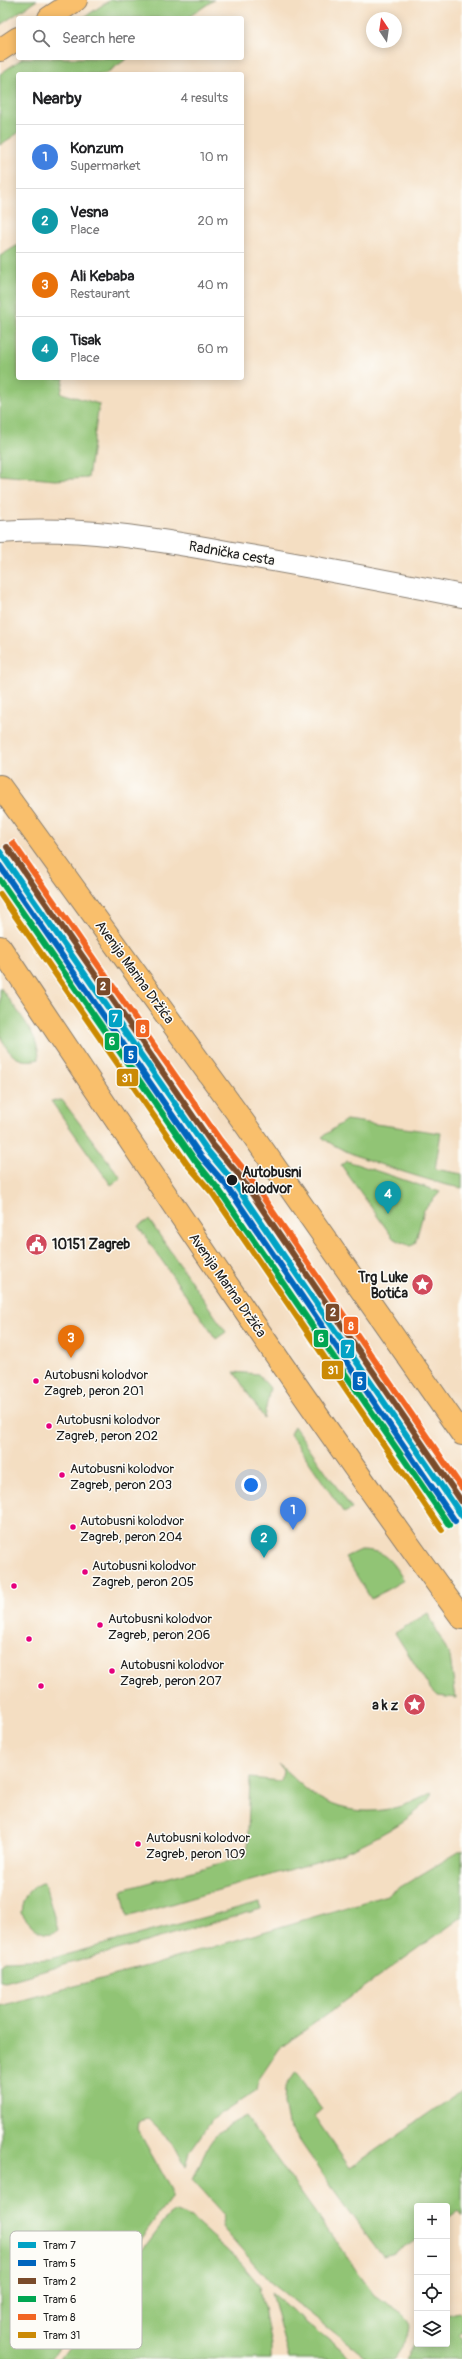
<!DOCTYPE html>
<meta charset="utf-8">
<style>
body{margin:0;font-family:Pangolin,sans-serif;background:#f2f2f2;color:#202124}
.controls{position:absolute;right:12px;bottom:12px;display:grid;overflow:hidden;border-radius:4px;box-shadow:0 2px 10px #0003}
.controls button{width:36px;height:36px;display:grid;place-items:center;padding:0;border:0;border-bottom:1px solid #e0e0e0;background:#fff;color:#202124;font:20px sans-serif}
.compass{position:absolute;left:366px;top:12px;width:36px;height:36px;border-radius:50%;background:#fff;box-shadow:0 2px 10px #0003;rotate:347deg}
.you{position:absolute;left:251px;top:1485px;width:14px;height:14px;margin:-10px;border:3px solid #fff;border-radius:50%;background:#1a73e8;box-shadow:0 0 0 6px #1a73e833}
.badge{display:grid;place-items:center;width:26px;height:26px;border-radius:50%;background:#d1495b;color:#fff;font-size:13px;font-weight:700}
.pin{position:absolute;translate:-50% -33px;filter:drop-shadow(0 1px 2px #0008)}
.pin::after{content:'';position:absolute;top:21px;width:14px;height:12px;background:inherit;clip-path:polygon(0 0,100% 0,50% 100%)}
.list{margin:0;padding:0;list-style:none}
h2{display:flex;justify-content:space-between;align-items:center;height:52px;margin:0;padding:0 16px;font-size:17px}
h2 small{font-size:13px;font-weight:400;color:#757577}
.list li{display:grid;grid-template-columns:26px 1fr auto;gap:12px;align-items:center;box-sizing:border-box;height:64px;padding:0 16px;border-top:1px solid #e0e0e0}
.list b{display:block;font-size:15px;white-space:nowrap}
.list p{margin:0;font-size:13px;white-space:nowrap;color:#757577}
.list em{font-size:13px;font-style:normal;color:#757577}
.icon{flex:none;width:22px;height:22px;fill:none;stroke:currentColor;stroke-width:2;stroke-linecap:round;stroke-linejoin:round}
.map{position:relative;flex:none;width:462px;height:2359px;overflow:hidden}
.search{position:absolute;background:#fff;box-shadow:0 2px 10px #0003;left:16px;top:16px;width:228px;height:44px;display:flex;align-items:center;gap:10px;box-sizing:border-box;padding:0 14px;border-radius:4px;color:#757577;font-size:15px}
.panel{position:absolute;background:#fff;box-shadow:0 2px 10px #0003;left:16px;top:72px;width:228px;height:308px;border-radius:4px}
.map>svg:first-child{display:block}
</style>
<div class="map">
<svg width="462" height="2359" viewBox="0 0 462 2359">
<rect width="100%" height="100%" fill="#fdfcf7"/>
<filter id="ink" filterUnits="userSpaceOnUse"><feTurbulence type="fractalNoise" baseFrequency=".025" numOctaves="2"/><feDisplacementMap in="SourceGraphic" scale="8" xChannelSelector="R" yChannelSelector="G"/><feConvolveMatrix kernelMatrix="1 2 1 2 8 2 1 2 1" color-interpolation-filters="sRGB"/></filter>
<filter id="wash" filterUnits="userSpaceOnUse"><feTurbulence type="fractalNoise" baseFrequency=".012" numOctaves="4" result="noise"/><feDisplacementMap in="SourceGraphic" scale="16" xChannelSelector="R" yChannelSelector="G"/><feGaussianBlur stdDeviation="0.9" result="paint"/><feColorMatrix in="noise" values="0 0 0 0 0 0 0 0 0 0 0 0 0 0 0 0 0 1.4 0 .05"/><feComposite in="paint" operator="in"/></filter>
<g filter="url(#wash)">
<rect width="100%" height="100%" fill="#f4dec2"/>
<!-- green -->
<path fill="#91c475" stroke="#567048" d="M0,0H37L0,25Z
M110,0H214L187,18H83Z
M23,58H128L105,74H18V133L0,145V74Z
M18,245V378H64L61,393L99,404L88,478L55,480L0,475V256Z
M0,987C14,1008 39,1033 39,1059C19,1064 9,1056 1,1037C0,1028 0,998 0,987Z
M62,1100L121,1178L111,1185L51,1101Z
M346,1120L441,1133L435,1169L462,1174V1188L446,1185C417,1176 341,1155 322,1137Z
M347,1161L440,1192L424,1210L415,1244L410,1246L393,1238L341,1165Z
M149,1220L226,1332L216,1339L138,1226Z
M234,1372L258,1374L270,1388L264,1418Z
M294,1426L352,1509L344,1513L290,1434Z
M360,1550C386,1550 390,1560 404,1580L371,1599L345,1557Z
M428,1613L450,1657L456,1698L437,1696L431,1690L395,1633Z
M279,1765C292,1775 304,1790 319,1798C355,1819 398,1813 432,1792C429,1811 372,1840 354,1848C327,1860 297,1867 268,1876C221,1889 174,1903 127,1917L122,1890L247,1856L250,1778L281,1781L283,1771Z
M462,1850V1917L280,2048L259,2079L257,2090L213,2119L190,2151L186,2167L173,2143L148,2119L138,2121L137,2128L171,2190V2198L51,2359H0V2006L146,1967L387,1895Z
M44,1882L58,1930C43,1941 29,1924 21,1912C23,1896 29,1887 44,1882Z
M260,1902L261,1909L5,1982L0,1981V1964L5,1961L50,1959Z
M296,2072L322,2109L314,2116L350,2168L462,2090V2215L458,2210L447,2218V2206H417V2239L394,2254L383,2257L331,2186L288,2124L284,2103L285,2088Z
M246,2116L374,2295C408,2318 424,2317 394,2359H368L270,2282L222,2227L225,2215L193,2180C209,2143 208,2135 246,2116Z
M175,2211L191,2218L240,2262L260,2286L271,2346V2359H60L168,2216Z
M271,2293L352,2359H289Z
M459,2312L462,2315V2332L458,2335L462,2340V2359H406L417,2340V2344H447V2315Z"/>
</g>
<g filter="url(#ink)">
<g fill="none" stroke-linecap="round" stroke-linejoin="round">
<defs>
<path id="minor" d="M0,532C78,526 156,539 232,553C309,566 386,581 462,596"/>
<path id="major" d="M49,18L76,0
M0,50L18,38
M0,786L245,1124L462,1434
M0,947C151,1173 302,1399 462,1618"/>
</defs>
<!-- minor casing -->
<use href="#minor" stroke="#887d6f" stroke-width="24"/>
<!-- major casing -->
<use href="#major" stroke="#887d6f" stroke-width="24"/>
<!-- minor -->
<use href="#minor" stroke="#fff" stroke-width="22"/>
<!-- major -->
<use href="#major" stroke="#f9bf6c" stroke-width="22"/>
<defs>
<path id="tram-1" d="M0,852L207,1150L232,1180L462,1516"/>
<path id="tram-2" d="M0,866L200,1155L226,1185L455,1521"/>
<path id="tram-3" d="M7,847L213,1145L239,1175L462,1502"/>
<path id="tram-4" d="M0,880L194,1159L219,1190L449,1525"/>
<path id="tram-5" d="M13,843L220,1140L245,1171L462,1488"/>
<path id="tram-6" d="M0,894L187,1164L213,1194L442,1530"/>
</defs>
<!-- tram-1 casing -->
<use href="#tram-1" stroke="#fdfcf7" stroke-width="9"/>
<!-- tram-2 casing -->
<use href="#tram-2" stroke="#fdfcf7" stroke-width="9"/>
<!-- tram-3 casing -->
<use href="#tram-3" stroke="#fdfcf7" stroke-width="9"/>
<!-- tram-4 casing -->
<use href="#tram-4" stroke="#fdfcf7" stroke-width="9"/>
<!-- tram-5 casing -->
<use href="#tram-5" stroke="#fdfcf7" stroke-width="9"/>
<!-- tram-6 casing -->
<use href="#tram-6" stroke="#fdfcf7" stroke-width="9"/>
<!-- tram-1 -->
<use href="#tram-1" stroke="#01a2c5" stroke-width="6"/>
<!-- tram-2 -->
<use href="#tram-2" stroke="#0065bd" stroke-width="6"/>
<!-- tram-3 -->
<use href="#tram-3" stroke="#7a4b2a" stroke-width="6"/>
<!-- tram-4 -->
<use href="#tram-4" stroke="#00a651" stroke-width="6"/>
<!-- tram-5 -->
<use href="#tram-5" stroke="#f26522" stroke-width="6"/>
<!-- tram-6 -->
<use href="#tram-6" stroke="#cb8a06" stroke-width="6"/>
</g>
</g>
<!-- icons -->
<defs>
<symbol id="civic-disc" viewBox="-11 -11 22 22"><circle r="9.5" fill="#d1495b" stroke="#fdfcf7"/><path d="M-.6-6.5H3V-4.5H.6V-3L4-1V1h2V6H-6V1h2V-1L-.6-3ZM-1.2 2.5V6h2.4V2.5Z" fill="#fff"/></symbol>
<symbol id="sight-disc" viewBox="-11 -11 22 22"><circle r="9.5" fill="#d1495b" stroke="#fdfcf7"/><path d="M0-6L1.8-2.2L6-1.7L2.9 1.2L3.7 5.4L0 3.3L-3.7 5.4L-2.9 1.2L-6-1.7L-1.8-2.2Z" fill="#fff"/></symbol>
</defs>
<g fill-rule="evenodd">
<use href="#civic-disc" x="24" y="1232" width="25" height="25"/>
<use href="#sight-disc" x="410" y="1272" width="25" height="25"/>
<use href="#sight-disc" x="402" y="1692" width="25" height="25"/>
</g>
<!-- markers -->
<circle fill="#1c1c1c" stroke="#fdfcf7" stroke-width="1.5" cx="232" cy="1180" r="6"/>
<g fill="#e5007d" stroke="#fdfcf7" stroke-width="1.5">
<circle cx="36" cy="1381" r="3.5"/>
<circle cx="49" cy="1426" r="3.5"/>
<circle cx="62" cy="1475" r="3.5"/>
<circle cx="73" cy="1527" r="3.5"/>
<circle cx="85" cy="1572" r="3.5"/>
<circle cx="14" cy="1586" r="3.5"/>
<circle cx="100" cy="1625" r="3.5"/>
<circle cx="29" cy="1639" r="3.5"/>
<circle cx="112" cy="1671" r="3.5"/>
<circle cx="41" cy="1686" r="3.5"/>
<circle cx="138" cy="1844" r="3.5"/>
</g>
<g text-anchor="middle" stroke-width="3" stroke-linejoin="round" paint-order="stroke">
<!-- bus labels -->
<g font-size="13" fill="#1c1c1c" stroke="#fdfcf7" text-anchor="start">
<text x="44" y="1379">Autobusni kolodvor<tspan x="44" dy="16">Zagreb, peron 201</tspan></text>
<text x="56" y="1424">Autobusni kolodvor<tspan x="56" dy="16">Zagreb, peron 202</tspan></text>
<text x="70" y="1473">Autobusni kolodvor<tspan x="70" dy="16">Zagreb, peron 203</tspan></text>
<text x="80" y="1525">Autobusni kolodvor<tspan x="80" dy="16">Zagreb, peron 204</tspan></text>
<text x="92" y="1570">Autobusni kolodvor<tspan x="92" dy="16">Zagreb, peron 205</tspan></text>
<text x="108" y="1623">Autobusni kolodvor<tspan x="108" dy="16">Zagreb, peron 206</tspan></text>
<text x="120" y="1669">Autobusni kolodvor<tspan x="120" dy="16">Zagreb, peron 207</tspan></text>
<text x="146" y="1842">Autobusni kolodvor<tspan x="146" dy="16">Zagreb, peron 109</tspan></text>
</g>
<!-- street labels -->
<g font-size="14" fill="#1c1c1c" stroke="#fdfcf7">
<text transform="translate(232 553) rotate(10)" y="5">Radnička cesta</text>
<text transform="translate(135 972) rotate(54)" y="5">Avenija Marina Držića</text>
<text transform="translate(228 1285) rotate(55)" y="5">Avenija Marina Držića</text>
</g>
<!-- stop labels -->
<g font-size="14" font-weight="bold" fill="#1c1c1c" stroke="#fdfcf7" text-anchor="start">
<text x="242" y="1177">Autobusni<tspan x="242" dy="16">kolodvor</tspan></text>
</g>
<!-- poi labels -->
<g font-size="14" font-weight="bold" fill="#1c1c1c" stroke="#fdfcf7" text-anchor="end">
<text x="52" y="1249" text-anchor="start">10151 Zagreb</text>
<text x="408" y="1282">Trg Luke<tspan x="408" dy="16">Botića</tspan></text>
<text x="398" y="1710">a k z</text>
</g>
</g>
<!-- legend -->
<rect x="10" y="2231" width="132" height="118" rx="6" fill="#fdfcf7" stroke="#bab9b5" stroke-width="1"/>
<rect x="18" y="2242" width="18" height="6" fill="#01a2c5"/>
<rect x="18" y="2260" width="18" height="6" fill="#0065bd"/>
<rect x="18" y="2278" width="18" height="6" fill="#7a4b2a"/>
<rect x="18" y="2296" width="18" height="6" fill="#00a651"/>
<rect x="18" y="2314" width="18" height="6" fill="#f26522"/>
<rect x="18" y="2332" width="18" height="6" fill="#cb8a06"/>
<g font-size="11" fill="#1c1c1c">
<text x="43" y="2249">Tram 7</text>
<text x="43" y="2267">Tram 5</text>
<text x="43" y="2285">Tram 2</text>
<text x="43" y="2303">Tram 6</text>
<text x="43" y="2321">Tram 8</text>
<text x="43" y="2339">Tram 31</text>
</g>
<g stroke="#fdfcf7" stroke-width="1.5">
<rect x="96" y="977" width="15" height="19" rx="4" fill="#7a4b2a"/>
<rect x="108" y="1009" width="15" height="19" rx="4" fill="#01a2c5"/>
<rect x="135" y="1019" width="15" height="19" rx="4" fill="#f26522"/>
<rect x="104" y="1032" width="16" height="19" rx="4" fill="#00a651"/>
<rect x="123" y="1045" width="15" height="19" rx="4" fill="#0065bd"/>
<rect x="116" y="1068" width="23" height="19" rx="4" fill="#cb8a06"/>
<rect x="325" y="1303" width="15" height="19" rx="4" fill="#7a4b2a"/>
<rect x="343" y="1316" width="16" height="19" rx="4" fill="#f26522"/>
<rect x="313" y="1329" width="16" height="19" rx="4" fill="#00a651"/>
<rect x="340" y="1339" width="15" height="20" rx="4" fill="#01a2c5"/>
<rect x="321" y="1360" width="23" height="20" rx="4" fill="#cb8a06"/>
<rect x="352" y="1371" width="15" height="20" rx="4" fill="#0065bd"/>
</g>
<g font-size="11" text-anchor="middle" font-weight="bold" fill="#fff">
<text x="103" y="990">2</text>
<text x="115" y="1022">7</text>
<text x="143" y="1033">8</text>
<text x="112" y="1045">6</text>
<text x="131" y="1059">5</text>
<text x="127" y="1082">31</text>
<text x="333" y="1316">2</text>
<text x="351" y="1330">8</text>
<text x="321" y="1342">6</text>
<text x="348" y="1353">7</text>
<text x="333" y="1374">31</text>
<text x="360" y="1385">5</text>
</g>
</svg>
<div class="controls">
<button>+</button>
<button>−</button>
<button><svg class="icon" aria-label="locate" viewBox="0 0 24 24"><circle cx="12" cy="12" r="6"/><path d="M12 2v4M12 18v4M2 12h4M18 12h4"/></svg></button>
<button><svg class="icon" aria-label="layers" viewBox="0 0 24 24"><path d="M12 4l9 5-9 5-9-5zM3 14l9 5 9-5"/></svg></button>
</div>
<svg class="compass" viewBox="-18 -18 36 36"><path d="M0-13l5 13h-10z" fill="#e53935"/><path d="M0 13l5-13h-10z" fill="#757577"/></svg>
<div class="you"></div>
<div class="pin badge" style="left:293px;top:1530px;background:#3f7fe0">1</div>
<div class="pin badge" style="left:264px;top:1558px;background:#0f9aa8">2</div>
<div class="pin badge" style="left:71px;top:1358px;background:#e8710a">3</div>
<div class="pin badge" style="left:388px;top:1214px;background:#0f9aa8">4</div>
<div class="search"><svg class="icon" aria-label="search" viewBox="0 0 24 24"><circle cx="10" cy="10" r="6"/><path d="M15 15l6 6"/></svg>Search here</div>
<section class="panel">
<h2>Nearby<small>4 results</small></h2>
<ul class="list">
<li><span class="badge" style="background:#3f7fe0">1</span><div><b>Konzum</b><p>Supermarket</p></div><em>10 m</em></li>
<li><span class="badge" style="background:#0f9aa8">2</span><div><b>Vesna</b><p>Place</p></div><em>20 m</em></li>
<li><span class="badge" style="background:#e8710a">3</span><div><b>Ali Kebaba</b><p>Restaurant</p></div><em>40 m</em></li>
<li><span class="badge" style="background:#0f9aa8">4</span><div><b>Tisak</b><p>Place</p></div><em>60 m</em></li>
</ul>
</section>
</div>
